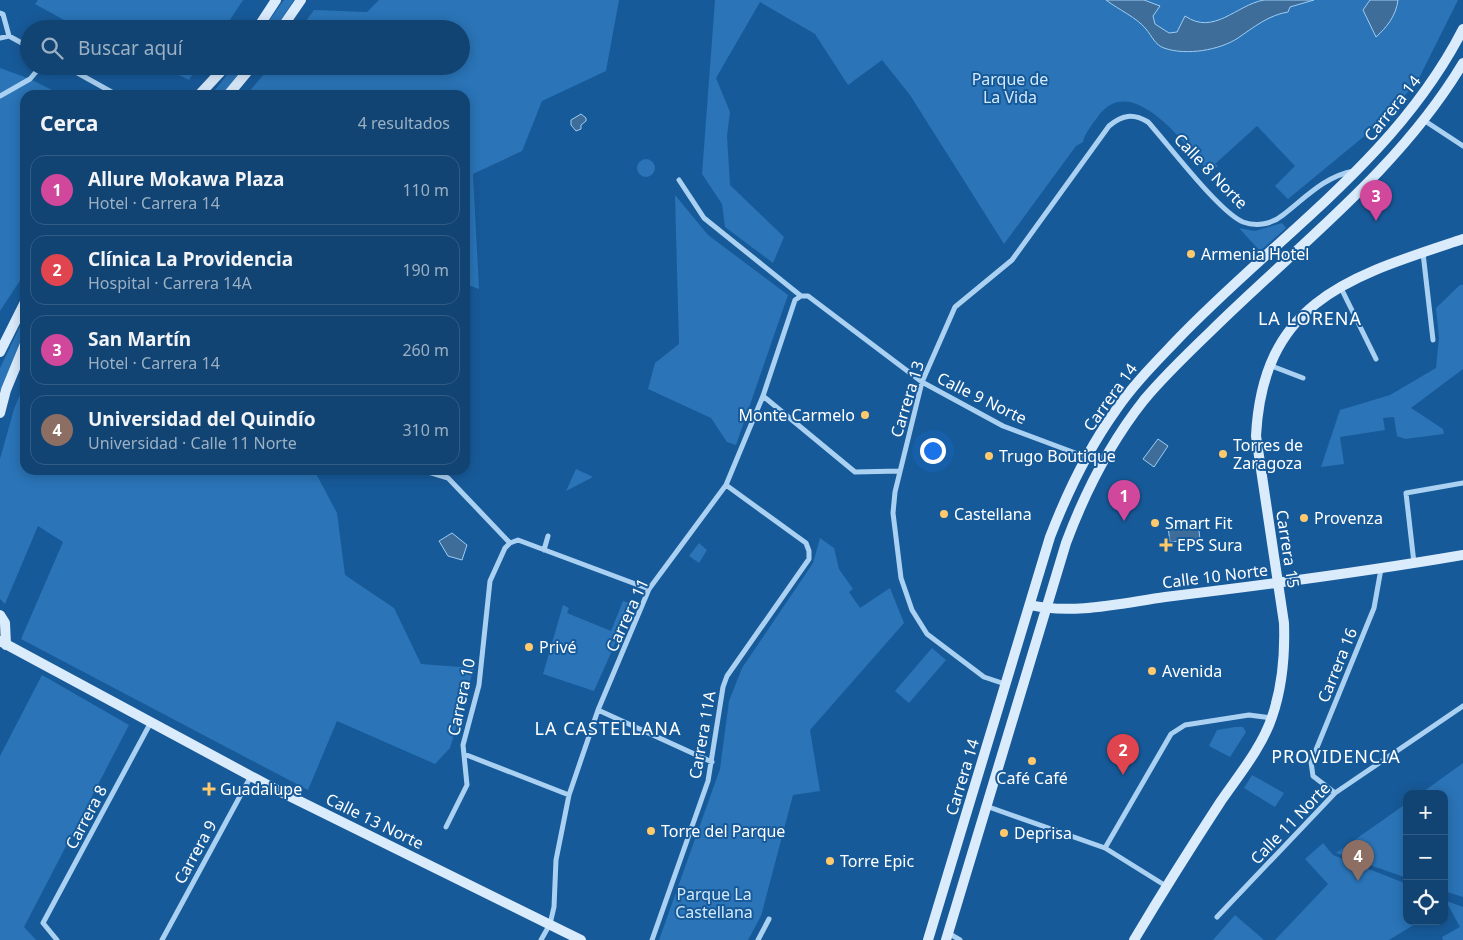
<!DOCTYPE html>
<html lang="es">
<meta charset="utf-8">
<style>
body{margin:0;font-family:"Noto Sans",sans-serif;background:#1e4e7b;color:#f1f3f6}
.controls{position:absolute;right:15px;bottom:15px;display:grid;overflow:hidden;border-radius:10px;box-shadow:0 2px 12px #0003}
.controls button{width:45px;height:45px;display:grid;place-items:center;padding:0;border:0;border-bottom:1px solid #305c85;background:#114473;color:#f1f3f6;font:25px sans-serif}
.you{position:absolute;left:932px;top:450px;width:18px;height:18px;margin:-12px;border:4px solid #fff;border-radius:50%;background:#1a73e8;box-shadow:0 0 0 8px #1a73e833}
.badge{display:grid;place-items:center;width:32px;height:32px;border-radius:50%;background:#d6ab8b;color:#fff;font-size:16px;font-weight:700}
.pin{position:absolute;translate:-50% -41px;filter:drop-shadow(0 1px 2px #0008)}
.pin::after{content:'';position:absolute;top:26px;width:18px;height:15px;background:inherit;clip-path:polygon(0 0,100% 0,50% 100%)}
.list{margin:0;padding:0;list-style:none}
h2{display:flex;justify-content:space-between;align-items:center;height:65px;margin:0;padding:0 20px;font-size:21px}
h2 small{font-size:16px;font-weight:400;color:#9cb0c4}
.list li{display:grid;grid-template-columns:32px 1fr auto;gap:15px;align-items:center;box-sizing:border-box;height:70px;margin:0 10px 10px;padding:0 10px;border:1px solid #305c85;border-radius:15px}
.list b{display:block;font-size:19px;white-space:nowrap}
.list p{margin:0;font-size:16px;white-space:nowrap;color:#9cb0c4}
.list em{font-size:16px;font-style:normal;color:#9cb0c4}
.icon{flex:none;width:28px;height:28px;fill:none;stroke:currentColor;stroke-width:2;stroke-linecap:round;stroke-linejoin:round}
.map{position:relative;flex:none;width:1463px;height:940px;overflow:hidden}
.search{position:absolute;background:#114473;box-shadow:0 2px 12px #0003;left:20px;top:20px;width:450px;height:55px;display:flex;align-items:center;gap:12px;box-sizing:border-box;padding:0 18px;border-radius:28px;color:#9cb0c4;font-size:19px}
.panel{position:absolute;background:#114473;box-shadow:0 2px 12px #0003;left:20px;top:90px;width:450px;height:385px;border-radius:15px}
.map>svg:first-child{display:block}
</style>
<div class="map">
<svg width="1463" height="940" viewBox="0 0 1463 940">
<rect width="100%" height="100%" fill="#175a99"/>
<!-- green -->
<path fill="#2a74b7" d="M38,0H243L224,29H80L35,4Z
M284,0H294L275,29H263Z
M379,0H619L606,71L542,101L522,151L473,174L479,289L465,284V95H246L271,66H461V29H300L314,10L367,12Z
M715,0H1458L1418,80L1384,120L1288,199L1275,186L1295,166L1257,126L1215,164L1218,166L1210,173C1189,149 1133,70 1099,115C1093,124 1085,132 1083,142L1076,146L1004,244L910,95L882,60L848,85L815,34L760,2L716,78L730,112L727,136L730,185L784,237L773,263L725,227L722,204L702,174Z
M160,66H198L189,80Z
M234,66H247L223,95H211Z
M0,68L30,79L62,95H25V273L0,311Z
M637 168a9 9 0 1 1 18 0a9 9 0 1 1-18 0Z
M675,195L708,235L788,295L736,445L727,442L711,418L648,389L655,363L679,344Z
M1282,223L1286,228L1260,251L1239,228L1255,231Z
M1460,285H1463V369L1411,408L1443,429L1444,434L1405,439L1397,436L1394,417L1383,418L1385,430L1340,437L1344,464L1321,467L1340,410L1390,395L1436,368L1439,338L1436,308Z
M25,316V333L0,392V368Z
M25,382V470H314L337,513L345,575L394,608L421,664L474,668L450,748L435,764L337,721L308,790L21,639L63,542L38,526L5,604L0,599V459L14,409Z
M576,469L593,477L566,491Z
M820,538L834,548L839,569L853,589L849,592L860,608L890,588L904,623L810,730L820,791L793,795L761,916L748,940H659L720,769L729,701L742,668L813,563Z
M699,543L707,550L699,563L689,556Z
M623,601L630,603V610L594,691L543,674L563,605L569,608L567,613L611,631Z
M932,648L946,660L909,703L895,691Z
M42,675L129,725L24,927L36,940H0V756Z
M1235,727H1243L1246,732L1230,757L1209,746L1217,730Z
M1463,763V897L1444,891V794H1420Z
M1252,775L1284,793L1275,807L1244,788Z
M1407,803V878L1336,853Z
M1323,843L1333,855L1407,884V921H1420L1389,940H1275L1328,884L1305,859Z
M1444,900L1463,907V940H1443L1442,937L1460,927L1448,905L1444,907Z
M1235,915L1264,940H1213Z"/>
<!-- water -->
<path fill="#3e6d9a" stroke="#9ecdf4" d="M1106,0H1144L1160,6L1153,16L1155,24L1169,33L1177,32L1185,16C1214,36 1236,5 1264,0C1280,0 1298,0 1314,0L1290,7L1288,12C1269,15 1254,27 1238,38C1220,50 1186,56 1164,48C1155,45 1152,36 1146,29C1136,17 1119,10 1106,0Z
M1370,0H1398C1396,16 1387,27 1376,37L1363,10Z
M581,114L586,118V121L581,125V129L576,131L571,125V120Z
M1158,439L1168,446L1154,467L1143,459Z
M1198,523L1200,539L1170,542L1168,527Z
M452,533L467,545L462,560L448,556L439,541Z"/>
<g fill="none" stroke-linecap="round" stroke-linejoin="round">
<!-- street -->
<path stroke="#abd1f2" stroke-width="5" d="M0,13L3,14L9,36L29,47
M0,38L9,36
M65,66L117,95
M0,96L30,79L41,66
M1425,121L1463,146
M679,180L704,218L801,296
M1423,253L1433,340
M1340,286L1376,359
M801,296H808L922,382L1003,426L1086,457
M1269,365L1303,378
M763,396L855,472L899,471
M422,470L448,478L510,543
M510,543L518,540L649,589
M544,550L548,536
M1414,563L1406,493L1463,483
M1005,684L984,677L927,634L912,610L901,578L893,513L895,492L922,382L955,307L1012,260L1109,126C1122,115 1133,113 1148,122C1168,144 1219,212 1243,222C1257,227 1272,224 1283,215C1305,198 1325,176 1354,171
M598,710L712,762
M464,754L569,795
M1335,793L1313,776L1311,762L1374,608L1381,569
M986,806L1105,848L1166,886
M446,827L467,785L463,745L479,685L490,581L505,548L510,543
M1105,848L1171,734L1185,725L1249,715L1272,718
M1217,917L1335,793L1463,706
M948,933L960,940
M57,940L43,923L151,722
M162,940L251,776
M541,940L550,924L554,907L556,860L569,795L598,710L649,589L726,485L763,396L795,300L801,296
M652,940L708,781L723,687L727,676L809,559V551L806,543L726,485
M758,940L769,919"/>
<!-- secondary -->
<path stroke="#daebfc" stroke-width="10" d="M257,29L276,0
M281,29L301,0
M199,95L226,66
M228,95L252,66
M0,352L25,302
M0,413L6,390L25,344
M1030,605C1073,615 1122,603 1165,597C1265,585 1364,572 1463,555
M0,615L5,623L6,645
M0,641L273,788L581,940
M928,940L1050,537C1067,493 1088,449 1116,410C1133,385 1155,363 1175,342C1274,238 1396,160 1463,29
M946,940L1066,543C1085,492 1110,443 1144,400C1164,376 1187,354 1210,332C1298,245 1399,170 1463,63
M1134,940C1162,893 1191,847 1221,801C1239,775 1262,747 1272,717C1282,688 1285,652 1284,623L1256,436C1263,299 1352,276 1463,239"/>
</g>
<!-- markers -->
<g fill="#ffc96c" stroke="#175a99" stroke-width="2">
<circle cx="1191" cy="254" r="5"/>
<circle cx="865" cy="415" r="5"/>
<circle cx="1223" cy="454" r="5"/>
<circle cx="989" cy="456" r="5"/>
<circle cx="944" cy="514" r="5"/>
<circle cx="1304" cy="518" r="5"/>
<circle cx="1155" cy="523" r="5"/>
<path d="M1163.5 537.5h5v5h5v5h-5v5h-5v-5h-5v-5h5z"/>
<circle cx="529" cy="647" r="5"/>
<circle cx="1152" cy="671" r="5"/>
<circle cx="1032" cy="761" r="5"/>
<path d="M206.5 781.5h5v5h5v5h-5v5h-5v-5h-5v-5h5z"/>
<circle cx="651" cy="831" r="5"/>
<circle cx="1004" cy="833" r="5"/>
<circle cx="830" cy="861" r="5"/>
</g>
<g text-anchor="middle" stroke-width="4" stroke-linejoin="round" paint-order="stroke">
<!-- park labels -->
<g font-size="16" fill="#d3e9fc" stroke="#175a99">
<text x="1010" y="85">Parque de<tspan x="1010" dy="18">La Vida</tspan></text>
<text x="714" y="900">Parque La<tspan x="714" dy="18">Castellana</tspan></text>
</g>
<!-- street labels -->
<g font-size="16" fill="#fff" stroke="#175a99">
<text transform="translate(1392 108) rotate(-51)" y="6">Carrera 14</text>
<text transform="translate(1211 171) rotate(46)" y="6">Calle 8 Norte</text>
<text transform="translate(1110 397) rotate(-54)" y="6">Carrera 14</text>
<text transform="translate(982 398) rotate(26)" y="6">Calle 9 Norte</text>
<text transform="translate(907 399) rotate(-73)" y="6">Carrera 13</text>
<text transform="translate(1288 549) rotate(81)" y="6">Carrera 15</text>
<text transform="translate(1215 576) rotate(-7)" y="6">Calle 10 Norte</text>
<text transform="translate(627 615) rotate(-65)" y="6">Carrera 11</text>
<text transform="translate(1337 665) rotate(-68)" y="6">Carrera 16</text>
<text transform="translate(461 697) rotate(-78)" y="6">Carrera 10</text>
<text transform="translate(702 735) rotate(-80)" y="6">Carrera 11A</text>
<text transform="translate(962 777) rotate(-73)" y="6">Carrera 14</text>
<text transform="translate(86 817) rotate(-62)" y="6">Carrera 8</text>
<text transform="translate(375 821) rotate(26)" y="6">Calle 13 Norte</text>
<text transform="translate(1290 823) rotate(-46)" y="6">Calle 11 Norte</text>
<text transform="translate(195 852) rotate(-61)" y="6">Carrera 9</text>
</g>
<!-- poi labels -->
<g font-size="16" fill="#fff" stroke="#175a99" text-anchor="start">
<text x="1201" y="260">Armenia Hotel</text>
<text x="855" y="421" text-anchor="end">Monte Carmelo</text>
<text x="1233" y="451">Torres de<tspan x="1233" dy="18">Zaragoza</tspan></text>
<text x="999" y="462">Trugo Boutique</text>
<text x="954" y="520">Castellana</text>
<text x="1314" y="524">Provenza</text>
<text x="1165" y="529">Smart Fit</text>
<text x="1177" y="551">EPS Sura</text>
<text x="539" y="653">Privé</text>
<text x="1162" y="677">Avenida</text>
<text x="1032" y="784" text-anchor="middle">Café Café</text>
<text x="220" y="795">Guadalupe</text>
<text x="661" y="837">Torre del Parque</text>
<text x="1014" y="839">Deprisa</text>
<text x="840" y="867">Torre Epic</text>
</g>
<!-- neighbourhood labels -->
<g font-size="18" letter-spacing="1" fill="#fff" stroke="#175a99">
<text x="1310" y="325">LA LORENA</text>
<text x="608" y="735">LA CASTELLANA</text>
<text x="1336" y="763">PROVIDENCIA</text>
</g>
</g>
</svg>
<div class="controls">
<button>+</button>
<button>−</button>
<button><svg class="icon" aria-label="locate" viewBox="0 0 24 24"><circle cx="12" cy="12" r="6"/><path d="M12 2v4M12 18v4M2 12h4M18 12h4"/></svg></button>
</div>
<div class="you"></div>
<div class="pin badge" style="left:1124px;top:521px;background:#d1479c">1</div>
<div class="pin badge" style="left:1123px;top:775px;background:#e0444e">2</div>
<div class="pin badge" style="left:1376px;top:221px;background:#d1479c">3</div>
<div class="pin badge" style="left:1358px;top:881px;background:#8d6e63">4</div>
<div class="search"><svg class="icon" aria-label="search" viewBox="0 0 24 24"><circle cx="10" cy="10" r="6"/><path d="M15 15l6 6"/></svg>Buscar aquí</div>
<section class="panel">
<h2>Cerca<small>4 resultados</small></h2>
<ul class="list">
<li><span class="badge" style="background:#d1479c">1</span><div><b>Allure Mokawa Plaza</b><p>Hotel · Carrera 14</p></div><em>110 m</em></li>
<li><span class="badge" style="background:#e0444e">2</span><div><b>Clínica La Providencia</b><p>Hospital · Carrera 14A</p></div><em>190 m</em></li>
<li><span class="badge" style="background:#d1479c">3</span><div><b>San Martín</b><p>Hotel · Carrera 14</p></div><em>260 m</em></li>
<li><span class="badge" style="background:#8d6e63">4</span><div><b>Universidad del Quindío</b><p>Universidad · Calle 11 Norte</p></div><em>310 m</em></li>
</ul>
</section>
</div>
